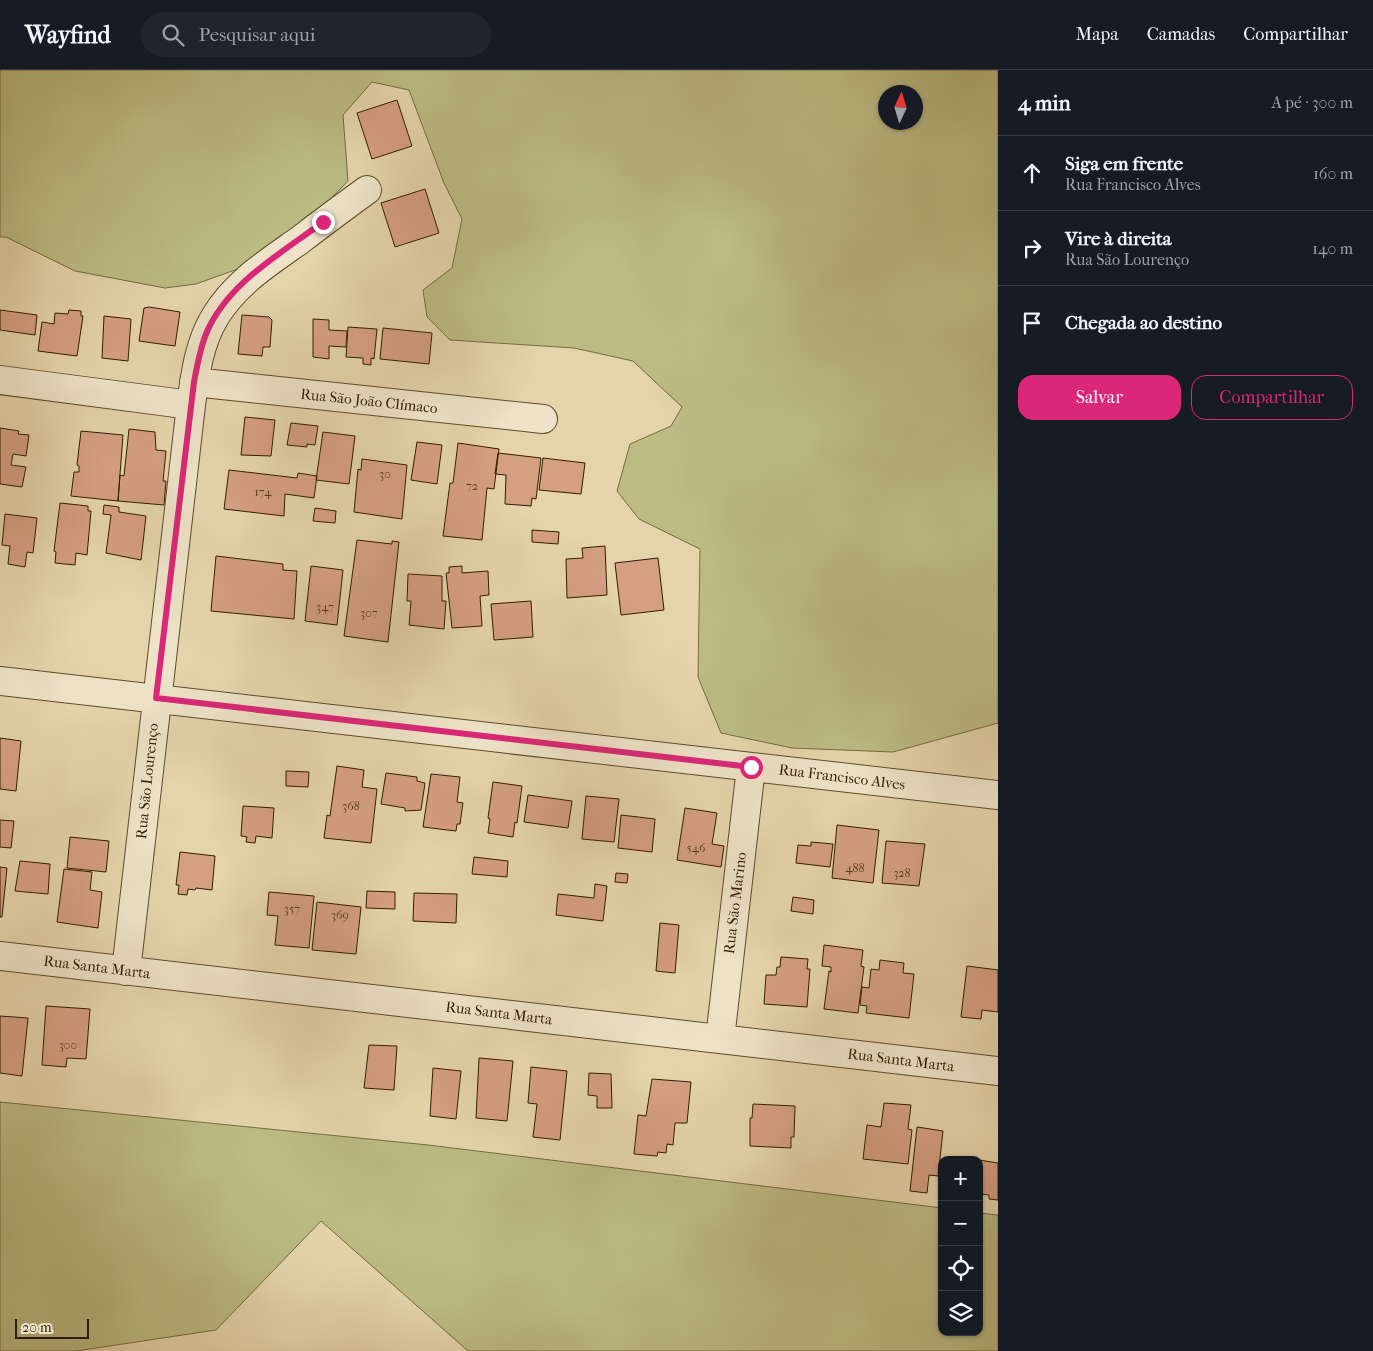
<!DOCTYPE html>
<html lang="pt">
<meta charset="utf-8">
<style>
body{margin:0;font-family:"IM FELL French Canon",serif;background:#20242c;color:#f1f3f6}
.controls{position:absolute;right:15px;bottom:15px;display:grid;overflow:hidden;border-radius:10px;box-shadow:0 1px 4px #0004}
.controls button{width:45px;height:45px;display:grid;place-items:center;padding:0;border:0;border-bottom:1px solid #363941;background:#171b24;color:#f1f3f6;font:25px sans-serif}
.compass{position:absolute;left:878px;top:15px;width:45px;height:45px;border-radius:50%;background:#171b24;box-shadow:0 1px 4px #0004;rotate:4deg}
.scale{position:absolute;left:15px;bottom:12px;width:74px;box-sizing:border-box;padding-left:5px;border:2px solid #301d00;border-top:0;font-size:14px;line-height:18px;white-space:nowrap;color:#301d00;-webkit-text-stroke:4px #eee3c8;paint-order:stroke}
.stop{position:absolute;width:15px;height:15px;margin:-11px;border:4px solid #db2777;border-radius:50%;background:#fff}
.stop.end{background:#db2777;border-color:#fff;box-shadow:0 1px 5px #0008}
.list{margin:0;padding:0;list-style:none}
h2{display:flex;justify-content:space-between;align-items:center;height:65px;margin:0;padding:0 20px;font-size:21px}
h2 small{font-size:16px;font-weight:400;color:#9ea1a6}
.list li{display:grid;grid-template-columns:32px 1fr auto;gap:15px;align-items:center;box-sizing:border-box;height:75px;padding:0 20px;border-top:1px solid #363941}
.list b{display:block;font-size:19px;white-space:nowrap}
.list p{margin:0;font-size:16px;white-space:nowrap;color:#9ea1a6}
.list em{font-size:16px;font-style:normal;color:#9ea1a6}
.actions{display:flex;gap:10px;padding:15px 20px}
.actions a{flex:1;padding:11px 0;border:1px solid #db2777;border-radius:15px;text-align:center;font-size:18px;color:#db2777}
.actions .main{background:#db2777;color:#fff}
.icon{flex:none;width:28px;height:28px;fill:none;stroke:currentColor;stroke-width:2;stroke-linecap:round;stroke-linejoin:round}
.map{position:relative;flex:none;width:998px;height:1281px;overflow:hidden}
header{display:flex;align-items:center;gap:30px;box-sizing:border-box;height:70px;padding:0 25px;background:#171b24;border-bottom:1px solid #363941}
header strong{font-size:24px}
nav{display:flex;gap:28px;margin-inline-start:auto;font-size:18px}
.search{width:350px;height:45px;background:#20242c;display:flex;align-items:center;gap:12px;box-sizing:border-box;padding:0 18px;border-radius:28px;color:#9ea1a6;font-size:19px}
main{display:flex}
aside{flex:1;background:#171b24}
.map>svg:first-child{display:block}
</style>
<header>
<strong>Wayfind</strong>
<div class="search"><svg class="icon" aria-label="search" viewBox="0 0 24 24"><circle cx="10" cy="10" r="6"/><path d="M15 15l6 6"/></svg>Pesquisar aqui</div>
<nav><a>Mapa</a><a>Camadas</a><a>Compartilhar</a></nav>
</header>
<main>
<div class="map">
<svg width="998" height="1281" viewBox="0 0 998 1281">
<rect width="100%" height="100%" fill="#e5d4aa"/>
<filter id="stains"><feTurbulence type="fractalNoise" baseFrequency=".004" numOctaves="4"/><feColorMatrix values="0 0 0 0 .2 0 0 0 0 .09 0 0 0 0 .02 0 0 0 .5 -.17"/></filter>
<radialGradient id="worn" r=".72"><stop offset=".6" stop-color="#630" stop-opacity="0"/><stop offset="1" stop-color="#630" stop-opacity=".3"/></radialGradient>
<!-- green -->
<path fill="#bcbb84" stroke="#766c42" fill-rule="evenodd" d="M0,0H998V653L893,682L792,678L721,663L698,607L700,479L639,449L617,421L630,374L671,356L682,337L633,291L574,278L450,270L427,247L423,220L452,198L462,149L444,113L409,20L372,12L343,45L348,111L307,153L257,192L196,214L165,218L75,201L6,167H0ZM886,22H916V52H886Z
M0,1032L428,1075L942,1138V1262H979V1143L998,1145V1281H468L321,1151L216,1260L76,1281H0Z"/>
<!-- building -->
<path fill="#d59f81" stroke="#301d00" d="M397,30L412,76L372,89L357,43Z
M425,119L439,163L395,177L381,133Z
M149,237L180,242L175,276L139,271L144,238Z
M0,240L37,245L35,265L0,260Z
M69,240L81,241V246H83L77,286L38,281L42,252L54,254L55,243L68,244Z
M242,245L269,247L272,250L270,277H263L262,286L238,284Z
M104,246L131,249L128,291L102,288Z
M313,249L329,250V260L347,261L346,277L329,276V289L313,287Z
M348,257L377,259L374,289L371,288V295L363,294V288L346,287Z
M383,258L432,263L429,294L380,289Z
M245,347L275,350L271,386L241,385Z
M291,353L318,356L315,375L307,374V377L287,375Z
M0,358L19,361L18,364L29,365L26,386L13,384L11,395L26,397L22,417L0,414Z
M129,359L155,362L156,380L166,381L163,411H166L164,435L118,431L120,405L124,406Z
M81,361L123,365L118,431L71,426L74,402H79V396L77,395Z
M323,362L355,366L349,414L316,410Z
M417,372L442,375L437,414L411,410Z
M458,373L499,379L494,419L487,418L482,470L443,466L450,413H453Z
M498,383L541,388L536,429L532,428L531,436L505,434L506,405L495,404Z
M543,388L585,393L581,424L539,420Z
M362,389L407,395L402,449L354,442L358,399L361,400Z
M229,400L297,408L298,403L317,406L314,428L285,424L284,446L224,439Z
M60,433L88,436V441H91L87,485L76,483L75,495L55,493L56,482L54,481Z
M104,435L119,437V442L146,446L141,490L106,483L111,445L103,444Z
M315,438L336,441L335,453L313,451Z
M5,444L37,448L33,483L27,482L25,497L8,494L10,476L2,475Z
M532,460L559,462L558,474L532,472Z
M357,470L392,474V471L399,472L388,572L344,566Z
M605,476L607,525L567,528L566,489L583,488L582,478Z
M216,486L283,494V500L297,501L294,549L211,541Z
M658,488L664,540L621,545L615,493Z
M311,496L343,500L337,555L305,551Z
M462,496V503L488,501L489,525L480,526L482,556L452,558L446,503H449V497Z
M408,504L442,506V531H446L444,559L409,555L411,531H407Z
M531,531L533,567L494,570L491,534Z
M0,668L21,671L16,721L0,719Z
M337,696L364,700L362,717L377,719L371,773L324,768L327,745L330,746Z
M286,701L309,702L308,717L286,716Z
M386,703L417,707V711L425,713L421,740L405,741V738L381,734Z
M431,704L460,707L457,732L463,733L460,754H457L456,761L423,757Z
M493,712L522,716L517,753L515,752L513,767L488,763L490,749L488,748Z
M528,725L572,731L568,758L524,752Z
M586,726L619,729L614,772L582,769Z
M243,736L274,738L272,768L256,766L255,773L246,772L247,767L241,766Z
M685,738L717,743L712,774L724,776L721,797L677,790Z
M621,745L655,749L652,782L618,778Z
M0,750L14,751L11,778L0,777Z
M837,755L879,760L873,813L832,808Z
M70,767L109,771L106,802L67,798Z
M886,771L925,774L919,816L882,813Z
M811,772L833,774L830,797L796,793L798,775L811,776Z
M180,782L215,786L212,820L196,818L195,820L188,819L187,825L178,824L179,815H176Z
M474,787L508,791L507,807L472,804Z
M20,791L50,794L48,824L15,821Z
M0,797L7,798L2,847H0Z
M64,799L92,802L90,820L102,822L98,858L57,852Z
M616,803L628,804L627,813L615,812Z
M595,814L607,816L603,851L556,845L558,824L594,828Z
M367,821L395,822V839L366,838Z
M269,822L314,826L309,878L275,875L278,846L267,845Z
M414,823L457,824L456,853L413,851Z
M793,827L814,830L813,844L791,841Z
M317,832L361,837L356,884L312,880Z
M660,853L679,855L675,903L656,901Z
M824,875L863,880L861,896L864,897L858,943L824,939L829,901L831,902V897L822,896Z
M781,887L808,889L807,899H810L807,937L764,934L766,905H776L777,897H780Z
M880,890L904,893L903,903L914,904L909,948L866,943L867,936L860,935L862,917L869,918L871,899L879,900Z
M967,896L998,900V942L982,940L981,949L961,947Z
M46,936L90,939L86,989L67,988L66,997L42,995Z
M0,946L28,948L22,1006L0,1003Z
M369,975L397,976L394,1020L364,1018Z
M479,988L513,991L507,1051L476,1048Z
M531,997L567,1001L560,1070L533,1067L537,1034L528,1033Z
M433,998L461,1001L456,1049L430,1046Z
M589,1003L611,1004L612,1038H597V1026L588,1025Z
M652,1009L691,1012L687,1053H675L673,1075L667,1074L666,1083L658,1082L657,1086L634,1084L638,1045L646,1046Z
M884,1033L911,1035L908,1059L912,1060L908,1094L863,1089L867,1055L881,1057Z
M753,1034L795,1036L794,1067H791V1078L750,1076V1048H752Z
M917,1057L943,1061L938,1106L929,1105L927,1123L910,1121Z
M979,1090L998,1093V1130L989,1129V1125L979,1124Z"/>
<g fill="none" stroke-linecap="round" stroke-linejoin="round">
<defs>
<path id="minor" d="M0,310L191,335
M194,312L543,349
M0,611L998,725
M0,886L998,1001
M126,901L191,335C195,305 199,273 215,247C235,213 269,192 300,170C322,153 345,136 367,120
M720,969L751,697"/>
</defs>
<!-- minor casing -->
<use href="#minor" stroke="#5d4b2a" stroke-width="30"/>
<!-- minor -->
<use href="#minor" stroke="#eee3c8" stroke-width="28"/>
</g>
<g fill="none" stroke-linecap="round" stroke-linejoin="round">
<!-- route -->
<path stroke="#db2777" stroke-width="6" d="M323,152C282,183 227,213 206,264C200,279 197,296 194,312L156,628L751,697"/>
</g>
<g text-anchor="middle" stroke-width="4.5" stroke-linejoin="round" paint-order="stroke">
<!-- number labels -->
<g font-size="12" fill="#593e20">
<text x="385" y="408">30</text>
<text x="472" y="420">72</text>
<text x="263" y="426">174</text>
<text x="325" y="541">347</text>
<text x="369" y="547">307</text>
<text x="351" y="740">368</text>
<text x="696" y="782">546</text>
<text x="855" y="802">488</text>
<text x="902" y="807">328</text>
<text x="292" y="843">357</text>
<text x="340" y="849">369</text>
<text x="68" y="979">300</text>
</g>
<!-- street labels -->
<g font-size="15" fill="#301d00" stroke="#eee3c8">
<text transform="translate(369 331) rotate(6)" y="5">Rua São João Clímaco</text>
<text transform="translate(842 707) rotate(7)" y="5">Rua Francisco Alves</text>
<text transform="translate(147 711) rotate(-84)" y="5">Rua São Lourenço</text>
<text transform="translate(735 833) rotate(-83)" y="5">Rua São Marino</text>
<text transform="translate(97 897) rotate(7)" y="5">Rua Santa Marta</text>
<text transform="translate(499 943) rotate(7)" y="5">Rua Santa Marta</text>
<text transform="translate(901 990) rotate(7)" y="5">Rua Santa Marta</text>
</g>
</g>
<rect width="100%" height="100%" filter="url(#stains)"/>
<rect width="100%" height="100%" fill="url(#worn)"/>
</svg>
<div class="controls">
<button>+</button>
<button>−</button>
<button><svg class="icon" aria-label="locate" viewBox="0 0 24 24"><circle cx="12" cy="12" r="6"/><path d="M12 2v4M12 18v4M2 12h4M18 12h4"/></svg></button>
<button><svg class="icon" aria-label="layers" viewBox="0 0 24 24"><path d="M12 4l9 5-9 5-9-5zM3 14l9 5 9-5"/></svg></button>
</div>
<svg class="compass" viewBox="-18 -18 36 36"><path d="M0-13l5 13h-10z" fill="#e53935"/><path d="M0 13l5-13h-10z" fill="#9ea1a6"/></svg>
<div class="scale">20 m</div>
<div class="stop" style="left:751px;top:697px"></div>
<div class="stop end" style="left:323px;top:152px"></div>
</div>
<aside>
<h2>4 min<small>A pé · 300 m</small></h2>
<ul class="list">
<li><svg class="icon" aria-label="ahead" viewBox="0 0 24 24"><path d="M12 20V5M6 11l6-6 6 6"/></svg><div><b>Siga em frente</b><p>Rua Francisco Alves</p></div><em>160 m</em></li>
<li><svg class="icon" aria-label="right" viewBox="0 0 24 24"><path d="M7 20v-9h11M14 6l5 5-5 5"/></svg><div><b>Vire à direita</b><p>Rua São Lourenço</p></div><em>140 m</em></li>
<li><svg class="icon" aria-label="arrive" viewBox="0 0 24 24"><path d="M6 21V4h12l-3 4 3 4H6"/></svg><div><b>Chegada ao destino</b></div></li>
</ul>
<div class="actions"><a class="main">Salvar</a><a>Compartilhar</a></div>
</aside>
</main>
